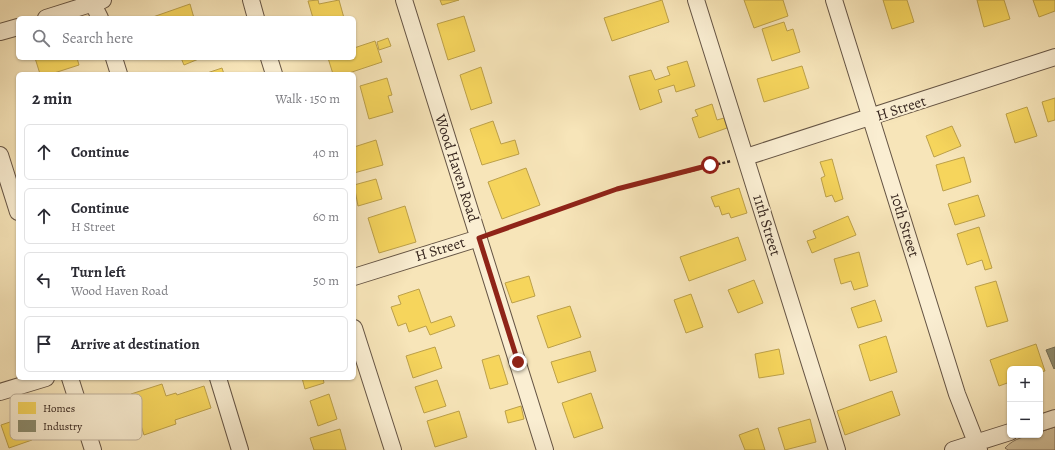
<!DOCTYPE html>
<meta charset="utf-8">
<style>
body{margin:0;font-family:Alegreya,serif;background:#f7f7f7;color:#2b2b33}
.controls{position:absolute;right:12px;bottom:12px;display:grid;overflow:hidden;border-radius:6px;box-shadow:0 1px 3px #0004}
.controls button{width:36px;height:36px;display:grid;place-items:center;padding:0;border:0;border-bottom:1px solid #e1e1e2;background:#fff;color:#2b2b33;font:20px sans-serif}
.stop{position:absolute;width:12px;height:12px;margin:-9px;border:3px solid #8f2418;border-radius:50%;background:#fff}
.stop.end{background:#8f2418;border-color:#fff;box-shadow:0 1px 4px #0008}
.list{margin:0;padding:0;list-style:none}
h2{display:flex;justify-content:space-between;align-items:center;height:52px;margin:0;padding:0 16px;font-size:17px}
h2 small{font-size:13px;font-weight:400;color:#7c7c81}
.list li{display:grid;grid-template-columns:26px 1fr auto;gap:12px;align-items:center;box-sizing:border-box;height:56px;margin:0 8px 8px;padding:0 8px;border:1px solid #e1e1e2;border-radius:6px}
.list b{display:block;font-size:15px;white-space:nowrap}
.list p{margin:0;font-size:13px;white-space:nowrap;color:#7c7c81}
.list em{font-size:13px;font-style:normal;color:#7c7c81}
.icon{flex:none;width:22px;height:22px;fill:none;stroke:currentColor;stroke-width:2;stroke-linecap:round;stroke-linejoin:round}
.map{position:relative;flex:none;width:1055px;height:450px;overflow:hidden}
.search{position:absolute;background:#fff;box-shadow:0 1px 3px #0004;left:16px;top:16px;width:340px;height:44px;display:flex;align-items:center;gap:10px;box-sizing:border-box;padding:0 14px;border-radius:6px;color:#7c7c81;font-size:15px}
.panel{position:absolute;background:#fff;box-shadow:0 1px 3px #0004;left:16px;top:72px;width:340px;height:308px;border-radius:6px}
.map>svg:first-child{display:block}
</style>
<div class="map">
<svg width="1055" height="450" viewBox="0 0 1055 450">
<rect width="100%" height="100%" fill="#f7e5b9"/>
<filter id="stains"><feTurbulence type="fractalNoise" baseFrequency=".005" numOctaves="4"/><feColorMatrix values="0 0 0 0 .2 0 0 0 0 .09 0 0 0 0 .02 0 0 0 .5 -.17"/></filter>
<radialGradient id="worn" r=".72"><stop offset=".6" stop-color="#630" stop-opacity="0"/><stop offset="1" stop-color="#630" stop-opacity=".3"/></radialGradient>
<!-- green -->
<path fill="#d6c49e" stroke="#85745e" d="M1055,427V450H1008L1005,448C1014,438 1027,435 1040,435V432Z"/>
<!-- homes -->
<path fill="#f6d55c" stroke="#bca049" d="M318,0L319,4L339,0L344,18H313L308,1Z
M440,0H459L442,5Z
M662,0L669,22L612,41L604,18Z
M744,0H783L788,16L754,28Z
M883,0H907L914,22L892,29Z
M977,0H1004L1010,19L984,27Z
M1033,0H1055V11L1039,17Z
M190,4L194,18H150Z
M464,16L475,51L448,60L437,24Z
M784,22L787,31L793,29L800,52L772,61L762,29Z
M388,38L391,46L379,50L377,42Z
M375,41L382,62L346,74H333L328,58H354V48Z
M35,58H77L79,65L51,74H40Z
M181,58H201L184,65Z
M687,61L695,86L676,92L674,85L658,90L662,102L640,110L629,76L651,70L655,80L670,75L667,67Z
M802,66L809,88L764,102L757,79Z
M481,67L492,103L471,110L460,75Z
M222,68L224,74H204Z
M387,78L392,95L388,96L393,112L369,119L360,86Z
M1055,98V120L1048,122L1042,102Z
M712,104L717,120L724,118L727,128L699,138L692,118L698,116L695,110Z
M1027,107L1037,136L1015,143L1006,114Z
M493,121L501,144L515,140L519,154L482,165L470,129Z
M952,126L961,146L934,157L926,136Z
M376,140L383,165L354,173V147Z
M964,157L971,182L943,191L936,165Z
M832,159L843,199L835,202L832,195L826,197L821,178L825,176L820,162Z
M526,168L540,205L502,219L488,182Z
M376,179L382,199L358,206L354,185Z
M739,188L747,213L731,218L729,213L722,215L719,206L715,207L711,197Z
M978,195L985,216L955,225L948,204Z
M405,206L416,242L379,253L368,218Z
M848,216L856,235L812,253L807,241L816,238L813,231Z
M979,227L992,268L985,270L982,260L967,265L957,234Z
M738,237L746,260L689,281L680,257Z
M859,252L868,286L854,290L851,281L841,284L834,259Z
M529,276L535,296L512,303L505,283Z
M754,280L763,303L738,313L728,290Z
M996,281L1008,321L987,327L975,287Z
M419,289L431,323L451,316L455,326L430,335L426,326L409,332L406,323L398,326L391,307L401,304L398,296Z
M691,294L703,327L686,333L674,300Z
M875,300L882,321L858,328L851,308Z
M570,306L581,337L548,348L537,316Z
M886,336L897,372L870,381L859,345Z
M1036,344L1045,371L1040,372V369H1010V382L999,386L990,360Z
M435,347L442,368L413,378L406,356Z
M779,349L784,374L759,378L755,354Z
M590,351L596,371L558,383L551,362Z
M499,355L508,384L490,389L482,360Z
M302,378H323L324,383L305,389Z
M437,380L446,406L424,413L415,387Z
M162,384L166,396L176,393L177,395L204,386L211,408L175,420L176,424L144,435L131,394Z
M892,391L900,415L845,435L837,411Z
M591,393L603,428L574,438L562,403Z
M329,394L337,419L318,426L310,401Z
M521,406L524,419L508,423L505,411Z
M459,411L467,437L435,447L427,421Z
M25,417L32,440L9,448L1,425Z
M810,419L816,442L785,450L778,428Z
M758,428L765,450H745L739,435Z
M340,429L346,450H314L310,438Z"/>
<!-- industry -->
<path fill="#8c8c6e" stroke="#726d56" d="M1055,347V368L1054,369L1046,350Z"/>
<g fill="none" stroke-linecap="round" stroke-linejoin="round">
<defs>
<path id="minor" d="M251,0L256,18
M404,0L545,450
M696,0L837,450
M834,0L957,394L979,450
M93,4L100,18
M46,18L103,0
M0,32L18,27
M114,58L119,74
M269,58L274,74
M0,155L18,212
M746,157L1055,57
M354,277L479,238
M354,328L393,450
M70,378L93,450
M218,378L240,450
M0,392L46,378
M1040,423L1055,418
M953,450L1010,432"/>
</defs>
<!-- minor casing -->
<use href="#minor" stroke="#655444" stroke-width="18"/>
<!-- path -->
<path stroke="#34241d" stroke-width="2.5" stroke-dasharray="3 2" stroke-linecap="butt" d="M493,233L617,189L731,161"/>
<!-- minor -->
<use href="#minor" stroke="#faeed2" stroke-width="16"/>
</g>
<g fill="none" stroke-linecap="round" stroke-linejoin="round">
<!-- route -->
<path stroke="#8f2418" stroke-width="5" d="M518,362L479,238L617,189L710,165"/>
</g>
<g text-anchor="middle" stroke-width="4" stroke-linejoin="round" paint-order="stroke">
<!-- street labels -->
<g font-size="15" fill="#34241d" stroke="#faeed2">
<text transform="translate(901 108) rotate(-18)" y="5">H Street</text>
<text transform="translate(457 168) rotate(72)" y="5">Wood Haven Road</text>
<text transform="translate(767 225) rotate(73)" y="5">11th Street</text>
<text transform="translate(905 225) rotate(73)" y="5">10th Street</text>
<text transform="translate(440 249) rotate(-17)" y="5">H Street</text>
</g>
</g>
<!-- legend -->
<rect x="10" y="394" width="132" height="46" rx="6" fill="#faeed2" stroke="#bfb19c" stroke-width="1"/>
<rect x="18" y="402" width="18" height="12" fill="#f6d55c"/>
<rect x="18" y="420" width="18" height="12" fill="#8c8c6e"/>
<g font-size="11" fill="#34241d">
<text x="43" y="412">Homes</text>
<text x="43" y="430">Industry</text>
</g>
<rect width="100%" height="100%" filter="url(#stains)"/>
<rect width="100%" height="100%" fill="url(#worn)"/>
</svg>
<div class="controls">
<button>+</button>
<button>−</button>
</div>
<div class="stop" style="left:710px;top:165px"></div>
<div class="stop end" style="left:518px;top:362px"></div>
<div class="search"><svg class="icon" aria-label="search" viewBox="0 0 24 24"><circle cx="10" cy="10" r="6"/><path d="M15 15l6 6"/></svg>Search here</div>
<section class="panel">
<h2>2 min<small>Walk · 150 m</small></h2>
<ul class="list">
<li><svg class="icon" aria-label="ahead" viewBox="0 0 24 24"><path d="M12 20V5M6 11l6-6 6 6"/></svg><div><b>Continue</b></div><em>40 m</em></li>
<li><svg class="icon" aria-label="ahead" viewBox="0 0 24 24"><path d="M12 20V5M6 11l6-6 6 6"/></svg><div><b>Continue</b><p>H Street</p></div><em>60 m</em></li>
<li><svg class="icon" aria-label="left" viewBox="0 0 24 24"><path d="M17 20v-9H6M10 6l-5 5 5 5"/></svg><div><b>Turn left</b><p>Wood Haven Road</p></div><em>50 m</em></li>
<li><svg class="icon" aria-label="arrive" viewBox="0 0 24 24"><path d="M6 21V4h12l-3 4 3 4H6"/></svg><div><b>Arrive at destination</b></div></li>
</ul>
</section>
</div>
